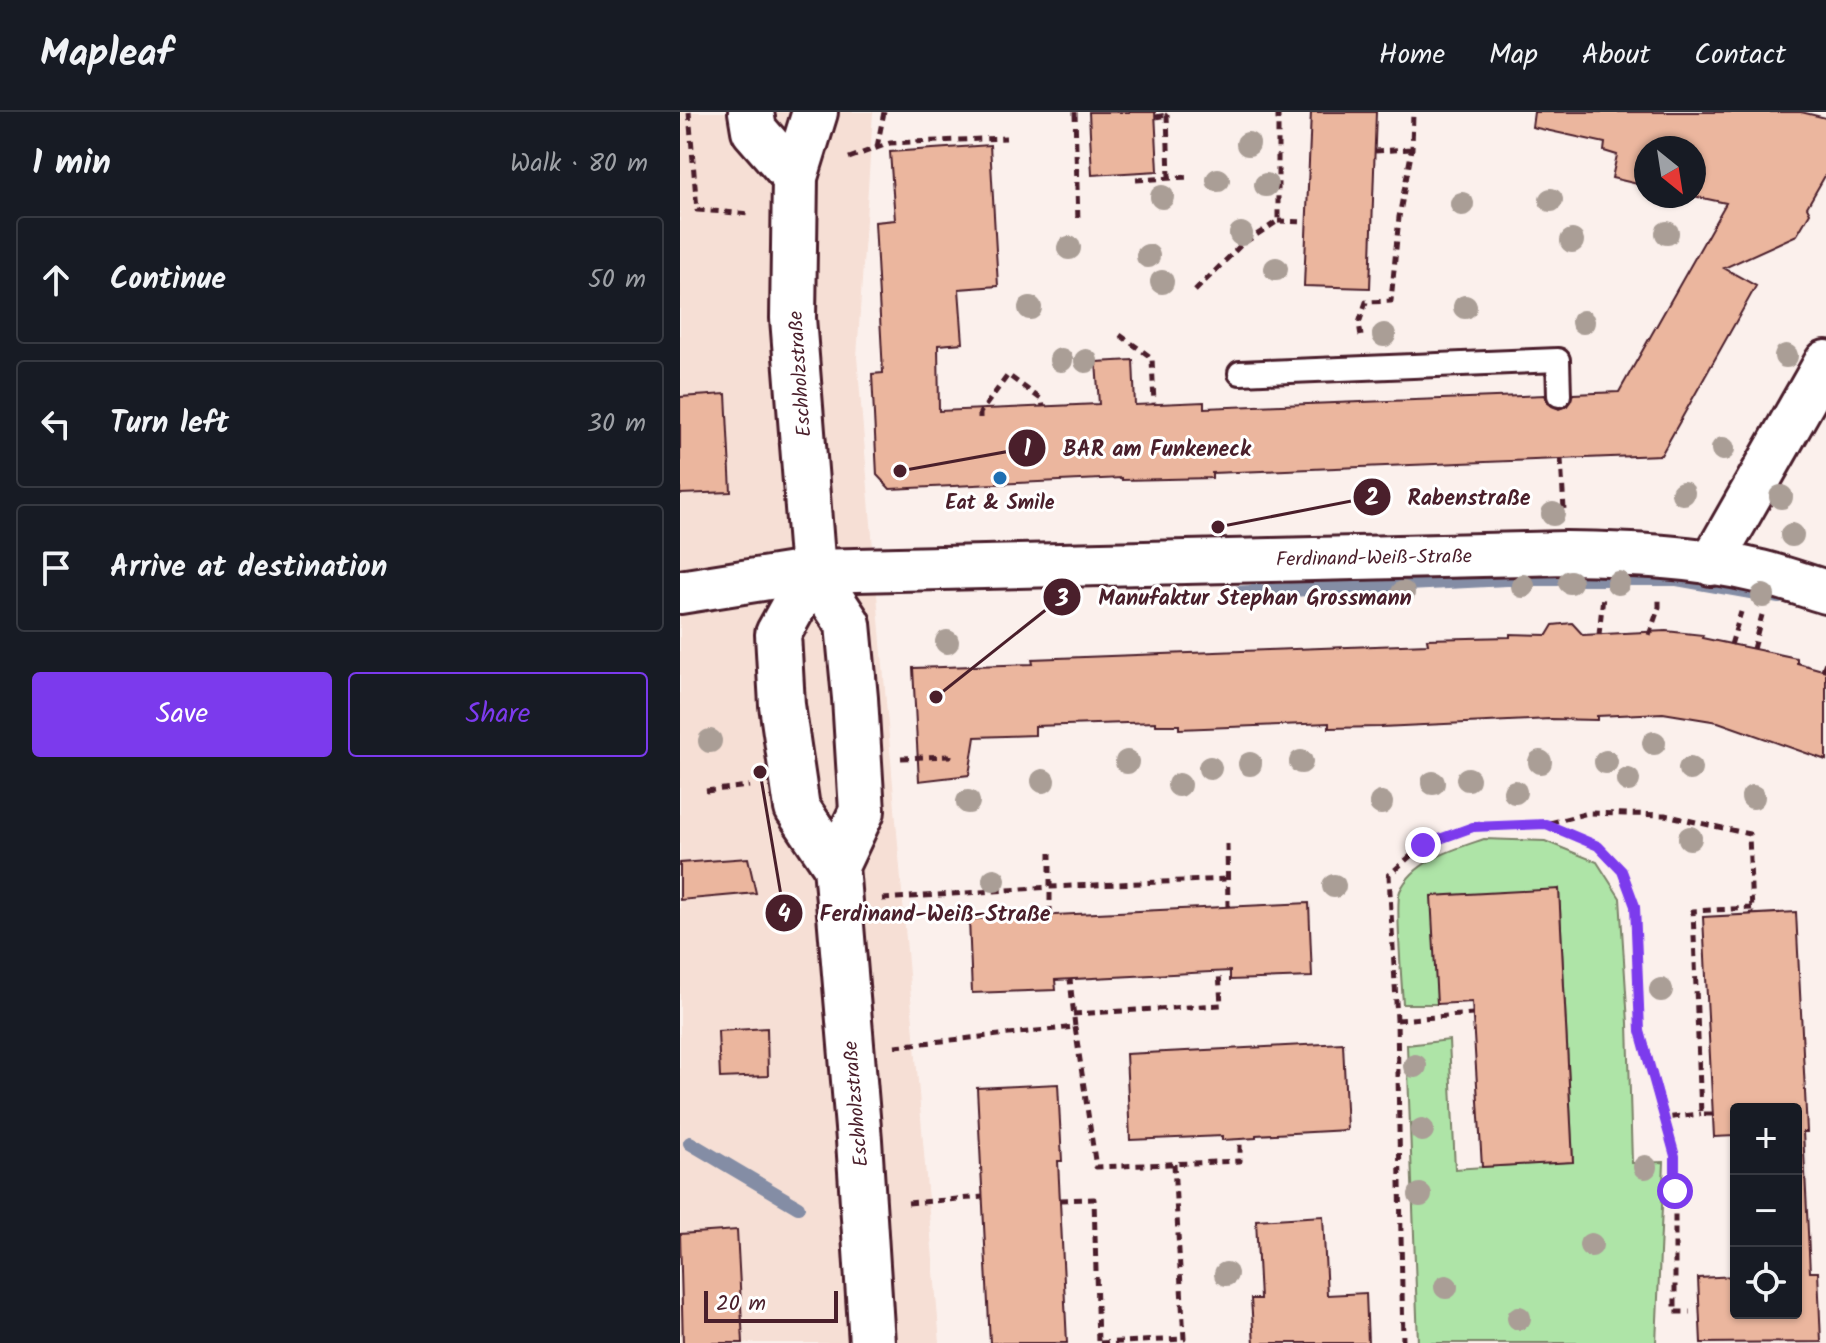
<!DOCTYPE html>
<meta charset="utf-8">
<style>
body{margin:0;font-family:Kalam,sans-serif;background:#20242c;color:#f1f3f6}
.controls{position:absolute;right:24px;bottom:24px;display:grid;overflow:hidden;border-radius:8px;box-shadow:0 2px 6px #0004}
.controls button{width:72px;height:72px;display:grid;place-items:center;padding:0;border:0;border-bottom:2px solid #363941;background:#171b24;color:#f1f3f6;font:40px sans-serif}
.compass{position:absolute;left:954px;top:24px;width:72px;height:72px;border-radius:50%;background:#171b24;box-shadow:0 2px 6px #0004;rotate:150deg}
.scale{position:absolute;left:24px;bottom:20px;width:134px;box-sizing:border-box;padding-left:8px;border:4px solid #4a1f2b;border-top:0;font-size:22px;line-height:28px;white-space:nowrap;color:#4a1f2b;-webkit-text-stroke:6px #fff;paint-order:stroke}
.stop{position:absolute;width:24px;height:24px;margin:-18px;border:6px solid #7c3aed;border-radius:50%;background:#fff}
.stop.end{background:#7c3aed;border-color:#fff;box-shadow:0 2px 8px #0008}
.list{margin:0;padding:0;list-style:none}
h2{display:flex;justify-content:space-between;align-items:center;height:104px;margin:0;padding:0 32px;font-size:34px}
h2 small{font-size:26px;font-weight:400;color:#9ea1a6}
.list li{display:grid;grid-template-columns:52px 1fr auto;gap:24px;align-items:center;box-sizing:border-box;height:128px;margin:0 16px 16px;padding:0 16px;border:2px solid #363941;border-radius:8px}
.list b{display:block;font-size:30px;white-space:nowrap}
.list em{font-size:26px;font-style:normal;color:#9ea1a6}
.actions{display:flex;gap:16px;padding:24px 32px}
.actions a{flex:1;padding:18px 0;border:2px solid #7c3aed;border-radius:8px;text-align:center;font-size:28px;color:#7c3aed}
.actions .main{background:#7c3aed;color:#fff}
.icon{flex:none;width:44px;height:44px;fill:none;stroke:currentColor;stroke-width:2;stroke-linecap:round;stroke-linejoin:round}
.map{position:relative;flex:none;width:1146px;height:1231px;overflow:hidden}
header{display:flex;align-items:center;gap:48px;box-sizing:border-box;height:112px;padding:0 40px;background:#171b24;border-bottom:2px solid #363941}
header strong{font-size:38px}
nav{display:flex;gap:44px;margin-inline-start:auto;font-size:28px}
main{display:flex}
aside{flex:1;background:#171b24}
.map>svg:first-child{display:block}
</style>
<header>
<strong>Mapleaf</strong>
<nav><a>Home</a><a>Map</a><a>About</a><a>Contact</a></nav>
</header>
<main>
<aside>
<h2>1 min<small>Walk · 80 m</small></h2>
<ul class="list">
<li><svg class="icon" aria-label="ahead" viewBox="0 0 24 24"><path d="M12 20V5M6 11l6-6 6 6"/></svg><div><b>Continue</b></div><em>50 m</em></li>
<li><svg class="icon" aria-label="left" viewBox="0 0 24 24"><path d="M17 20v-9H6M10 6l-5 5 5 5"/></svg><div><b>Turn left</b></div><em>30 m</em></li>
<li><svg class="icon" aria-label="arrive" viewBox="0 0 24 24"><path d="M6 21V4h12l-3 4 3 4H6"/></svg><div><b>Arrive at destination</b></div></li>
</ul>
<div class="actions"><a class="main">Save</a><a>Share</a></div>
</aside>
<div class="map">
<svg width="1146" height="1231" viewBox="0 0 1146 1231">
<rect width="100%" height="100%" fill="#fbf0ec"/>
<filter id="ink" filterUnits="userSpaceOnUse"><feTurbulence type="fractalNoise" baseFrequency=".0125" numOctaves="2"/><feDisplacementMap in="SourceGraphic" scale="16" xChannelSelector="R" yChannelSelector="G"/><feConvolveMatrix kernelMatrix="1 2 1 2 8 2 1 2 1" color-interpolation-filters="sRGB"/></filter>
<g filter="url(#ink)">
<!-- built -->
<path fill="#f6dfd5" d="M0,0H193L177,245L260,1231H0Z"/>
<!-- green -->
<path fill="#aee4a7" stroke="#7c8269" stroke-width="2" d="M804,727L865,729L917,750L940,786L948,911L952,1051L984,1050L976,1231H738L727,933L769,928L775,1057L893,1049L879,777L757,892H723C722,874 715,790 720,779C734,748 775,737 804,727Z"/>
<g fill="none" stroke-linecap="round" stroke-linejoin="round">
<!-- stream -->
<path stroke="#848da5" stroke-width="14" d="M553,481L827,467H997L1099,485
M10,1031L118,1095"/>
</g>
<!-- building -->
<path fill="#ebb69e" stroke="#4a1f2b" stroke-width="2" d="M409,0H475L478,59L412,63Z
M631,0H696L690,176L624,174Z
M854,0H1121L1146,6V62L1127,95L1130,101L1117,123L1044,156L1076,174L981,343L532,361V366L442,368V366L210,377L197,363L192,262L203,261L195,110L215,108L210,40L310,33L318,174L279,177L283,231L258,233L259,299L419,292L416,250L453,248L455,293L524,290V296L865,283L868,291L879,297L887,294L893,282L939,280L1046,91L1013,84L1014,36H966V74L932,66L937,43L924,39L925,31L852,15Z
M46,282L51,380L0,382V285Z
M892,511L903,523L986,519L1023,523L1022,526L1117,546V551L1146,559V648L1038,610L983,601L917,604V608L870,607L701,615L649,616V611L499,617V613H476V610L355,614V623L295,625L289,663L239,669L233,556L353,552L352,547L748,532L747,527L830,525V522L867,523L873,513Z
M68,746L76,781L0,788V751Z
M879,777L893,1050L802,1055L792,890L757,892L751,784Z
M629,791L632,865L550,868V859L375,868L376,878L292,881L289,807Z
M1116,800L1127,1020H1123L1130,1160H1138L1141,1230L1021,1231L1018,1166L1056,1164V1201H1116V997H1056V1041L1055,1024L1034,1025L1023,805Z
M87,916L88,964L40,966L38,919Z
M663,931L667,1018L576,1023V1026L560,1027L542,1028V1024L450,1028L446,942Z
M378,972L382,1049H378L387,1231H310L297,976Z
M643,1104L647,1183L686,1181L688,1231H574L571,1187H580L576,1108Z
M57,1118L63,1231H3L0,1122Z"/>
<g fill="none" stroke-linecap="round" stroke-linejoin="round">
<defs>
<path id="lane" d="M560,261L878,248L879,283"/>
<path id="street" d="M1031,452L1146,250
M0,480L133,459L886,441C948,442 1015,444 1076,459C1099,464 1123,473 1146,480"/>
<path id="secondary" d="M71,0L74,18L115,65
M135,0L115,65L113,206L133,459L168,512L175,586L182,699L156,754L179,1028L192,1231
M133,459L98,522L102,593L117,696L156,754"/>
</defs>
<!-- lane casing -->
<use href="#lane" stroke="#4a1f2b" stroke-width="28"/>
<!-- street casing -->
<use href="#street" stroke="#4a1f2b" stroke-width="48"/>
<!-- secondary casing -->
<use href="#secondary" stroke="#4a1f2b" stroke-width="50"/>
<!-- path -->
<path stroke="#4a1f2b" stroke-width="5" stroke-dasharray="8 6" stroke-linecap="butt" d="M9,0L17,98L71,102
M395,0L398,111
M476,5L487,3
M197,35L204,0
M695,39L732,37
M169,46L210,31L326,26
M489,66L487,3L490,0
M456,68L509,65
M598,109L627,110
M515,179L562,132L598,109V0
M440,223L472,246L474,292
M681,224L679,211L686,190L711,189L719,105L732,37L733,0
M300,306V301L328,263L362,288L363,295
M881,347L884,398
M919,523L923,484
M969,523L979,495V486
M1051,533L1061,500
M1073,537L1082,503
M1143,558L1146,550
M221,646L270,644V638
M26,679L69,674
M867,713L918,734L942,759L955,794L960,919L984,1006L1021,1002
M547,732L548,795
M202,787L370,775L548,767
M370,803V741
M393,902L541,893L539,860
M717,908L793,902
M395,915L416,1055L560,1049V1027
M215,934L395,915L390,867
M1032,1002H1021L1013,799L1072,796
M984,1006L995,1044V1200H1010
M380,1088L414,1087L418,1231
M228,1091L303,1085
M420,1231L504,1227L494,1052
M723,1231L717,908L709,763L743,733L793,715L866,712L908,701L985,703L1069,722L1072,802"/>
<!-- lane -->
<use href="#lane" stroke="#fff" stroke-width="22"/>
<!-- street -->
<use href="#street" stroke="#fff" stroke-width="42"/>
<!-- secondary -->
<use href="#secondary" stroke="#fff" stroke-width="44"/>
</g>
<!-- trees -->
<g fill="#aa9e96">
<circle cx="568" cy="32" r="12"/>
<circle cx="538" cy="68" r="12"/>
<circle cx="586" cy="73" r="12"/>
<circle cx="482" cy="85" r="12"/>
<circle cx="871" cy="88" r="12"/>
<circle cx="782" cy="92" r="12"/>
<circle cx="987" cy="121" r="12"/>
<circle cx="561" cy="122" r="12"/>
<circle cx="892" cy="129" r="12"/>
<circle cx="389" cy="136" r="12"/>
<circle cx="468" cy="144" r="12"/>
<circle cx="596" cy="157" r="12"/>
<circle cx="482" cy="170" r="12"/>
<circle cx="785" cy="195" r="12"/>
<circle cx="350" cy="196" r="12"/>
<circle cx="903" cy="210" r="12"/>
<circle cx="704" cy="223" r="12"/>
<circle cx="1106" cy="244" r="12"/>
<circle cx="381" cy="248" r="12"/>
<circle cx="406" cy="249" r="12"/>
<circle cx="1043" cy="337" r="12"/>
<circle cx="1003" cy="381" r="12"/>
<circle cx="1101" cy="385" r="12"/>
<circle cx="873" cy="402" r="12"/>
<circle cx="1112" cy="423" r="12"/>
<circle cx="890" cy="470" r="12"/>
<circle cx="938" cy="471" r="12"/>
<circle cx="843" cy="474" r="12"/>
<circle cx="723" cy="481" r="12"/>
<circle cx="1083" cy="484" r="12"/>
<circle cx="267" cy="530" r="12"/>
<circle cx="30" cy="629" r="12"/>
<circle cx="974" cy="631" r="12"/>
<circle cx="447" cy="650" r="12"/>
<circle cx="621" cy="650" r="12"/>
<circle cx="860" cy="650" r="12"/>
<circle cx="926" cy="650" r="12"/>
<circle cx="570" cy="652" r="12"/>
<circle cx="530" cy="656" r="12"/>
<circle cx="1010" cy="657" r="12"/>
<circle cx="788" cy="667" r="12"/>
<circle cx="948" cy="668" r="12"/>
<circle cx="363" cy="669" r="12"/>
<circle cx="753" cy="671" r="12"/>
<circle cx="499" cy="673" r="12"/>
<circle cx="835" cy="680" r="12"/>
<circle cx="1073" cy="685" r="12"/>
<circle cx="288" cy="690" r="12"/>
<circle cx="701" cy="691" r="12"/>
<circle cx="1010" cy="726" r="12"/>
<circle cx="314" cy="768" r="12"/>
<circle cx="654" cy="774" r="12"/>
<circle cx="981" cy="878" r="12"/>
<circle cx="735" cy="954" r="12"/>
<circle cx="742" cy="1018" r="12"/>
<circle cx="965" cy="1055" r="12"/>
<circle cx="740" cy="1083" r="12"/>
<circle cx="911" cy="1133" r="12"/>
<circle cx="546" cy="1162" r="12"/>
<circle cx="766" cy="1175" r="12"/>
<circle cx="839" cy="1206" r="12"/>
</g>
</g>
<g fill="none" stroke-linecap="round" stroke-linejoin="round" filter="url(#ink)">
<!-- route -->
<path stroke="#7c3aed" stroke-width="10" d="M743,733L793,715L866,712L918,734L942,759L955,794L960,919L995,1044V1079"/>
</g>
<!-- markers -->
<circle fill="#1f6fb2" stroke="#fff" stroke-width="3" cx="320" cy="366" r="8"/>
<g text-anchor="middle" stroke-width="6" stroke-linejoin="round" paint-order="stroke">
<!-- street labels -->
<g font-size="20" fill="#4a1f2b" stroke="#fff">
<text transform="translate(119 262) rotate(-94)" y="7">Eschholzstraße</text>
<text transform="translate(694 445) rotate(-1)" y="7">Ferdinand-Weiß-Straße</text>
<text transform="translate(175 992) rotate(-95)" y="7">Eschholzstraße</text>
</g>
<!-- poi labels -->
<g font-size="20" font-weight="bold" fill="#4a1f2b" stroke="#fff">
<text x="320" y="397">Eat &amp; Smile</text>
</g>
</g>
<!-- callouts -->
<path fill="none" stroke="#4a1f2b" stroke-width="3" d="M220 359L347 336M538 415L692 385M256 585L382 485M80 660L104 801"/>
<g fill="#4a1f2b" stroke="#fff" stroke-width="3">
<circle cx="220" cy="359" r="8"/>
<circle cx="538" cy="415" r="8"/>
<circle cx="256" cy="585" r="8"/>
<circle cx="80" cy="660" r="8"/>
<circle cx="347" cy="336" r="20"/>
<circle cx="692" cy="385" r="20"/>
<circle cx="382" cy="485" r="20"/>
<circle cx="104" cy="801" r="20"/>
</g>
<g font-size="24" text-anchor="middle" font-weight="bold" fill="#fff">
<text x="347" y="344">1</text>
<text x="692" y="393">2</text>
<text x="382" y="494">3</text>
<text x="104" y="809">4</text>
</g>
<g font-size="22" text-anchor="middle" font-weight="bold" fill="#4a1f2b" stroke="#fff" stroke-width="6" stroke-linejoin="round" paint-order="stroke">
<text x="477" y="344">BAR am Funkeneck</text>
<text x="789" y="393">Rabenstraße</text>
<text x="575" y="493">Manufaktur Stephan Grossmann</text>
<text x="255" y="809">Ferdinand-Weiß-Straße</text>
</g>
</svg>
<div class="controls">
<button>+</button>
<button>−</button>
<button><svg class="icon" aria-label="locate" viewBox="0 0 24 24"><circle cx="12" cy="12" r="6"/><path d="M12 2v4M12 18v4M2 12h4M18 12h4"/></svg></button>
</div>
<svg class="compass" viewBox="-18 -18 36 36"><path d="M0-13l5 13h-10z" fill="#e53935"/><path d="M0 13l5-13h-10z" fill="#9ea1a6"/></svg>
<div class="scale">20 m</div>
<div class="stop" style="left:995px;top:1079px"></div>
<div class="stop end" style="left:743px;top:733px"></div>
</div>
</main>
